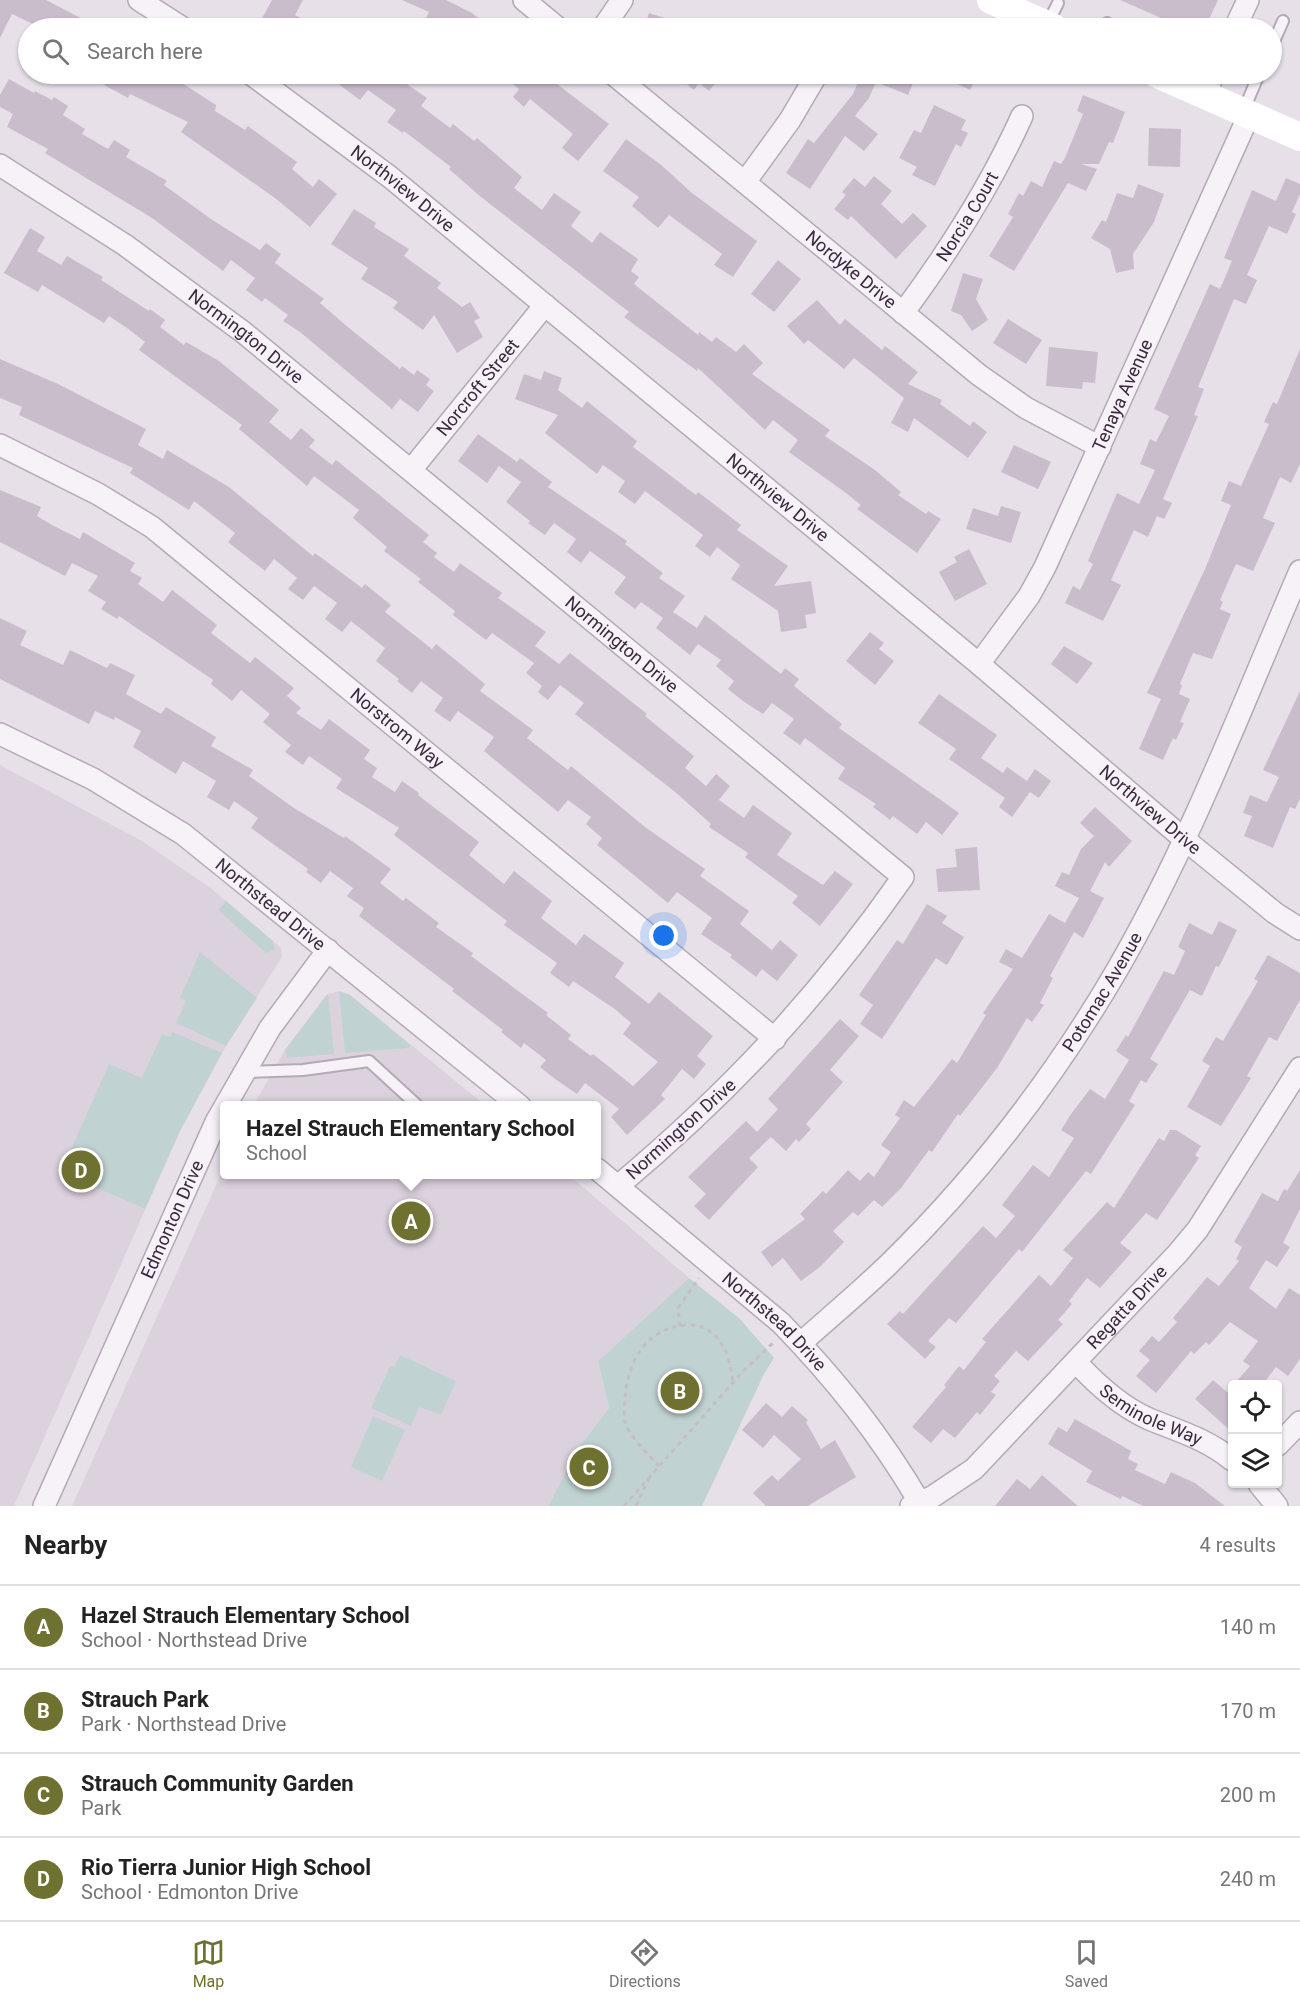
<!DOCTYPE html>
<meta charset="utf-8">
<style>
body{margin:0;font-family:Roboto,sans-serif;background:#f6f6f6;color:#222}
.controls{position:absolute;right:18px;bottom:18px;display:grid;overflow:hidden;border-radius:6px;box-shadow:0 2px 4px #0004}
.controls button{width:54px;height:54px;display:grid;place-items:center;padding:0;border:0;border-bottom:2px solid #e0e0e0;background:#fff;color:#222;font:30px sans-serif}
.you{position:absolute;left:664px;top:936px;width:21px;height:21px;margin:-15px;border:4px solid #fff;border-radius:50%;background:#1a73e8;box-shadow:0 0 0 9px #1a73e833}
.badge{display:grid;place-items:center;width:39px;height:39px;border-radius:50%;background:#6f7130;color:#fff;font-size:20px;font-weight:700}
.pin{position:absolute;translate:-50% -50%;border:3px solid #fff;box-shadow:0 2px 6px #0006}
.popup{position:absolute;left:220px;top:1101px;width:381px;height:78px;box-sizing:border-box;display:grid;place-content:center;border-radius:6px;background:#fff;filter:drop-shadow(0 2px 4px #0005);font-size:20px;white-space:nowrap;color:#767676}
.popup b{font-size:22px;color:#222}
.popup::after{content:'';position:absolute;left:50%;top:100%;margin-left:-12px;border:12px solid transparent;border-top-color:#fff}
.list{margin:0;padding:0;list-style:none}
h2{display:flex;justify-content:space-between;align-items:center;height:78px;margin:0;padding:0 24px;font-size:26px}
h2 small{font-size:20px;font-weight:400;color:#767676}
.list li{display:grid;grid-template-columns:39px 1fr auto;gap:18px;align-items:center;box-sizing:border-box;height:84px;padding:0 24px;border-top:2px solid #e0e0e0}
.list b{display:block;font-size:22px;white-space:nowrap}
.list p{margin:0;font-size:20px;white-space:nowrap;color:#767676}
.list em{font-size:20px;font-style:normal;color:#767676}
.icon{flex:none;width:33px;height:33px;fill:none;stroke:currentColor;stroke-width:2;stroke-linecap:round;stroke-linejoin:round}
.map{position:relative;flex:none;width:1300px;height:1506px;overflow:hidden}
.search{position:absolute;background:#fff;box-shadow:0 2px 4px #0004;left:18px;right:18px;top:18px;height:66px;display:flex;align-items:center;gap:15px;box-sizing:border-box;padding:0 21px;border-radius:33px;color:#767676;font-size:22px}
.sheet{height:414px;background:#fff}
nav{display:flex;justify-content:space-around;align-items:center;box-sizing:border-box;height:84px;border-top:2px solid #e0e0e0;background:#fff;font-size:16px;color:#767676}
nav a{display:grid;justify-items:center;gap:3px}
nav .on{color:#6f7130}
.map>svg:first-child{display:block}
</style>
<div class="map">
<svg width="1300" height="1506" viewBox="0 0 1300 1506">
<rect width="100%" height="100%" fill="#e7e0e9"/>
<!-- built -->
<path fill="#dcd2de" d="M0,765L142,841L212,889L281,948L282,957L226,1046L180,1131L14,1506H0Z
M339,991L350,995L485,1105L253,1106L285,1050L326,995Z
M225,1165V1174L569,1175L689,1278L598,1361L609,1408L579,1447L548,1506H72Z"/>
<!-- green -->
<path fill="#c0d3d2" d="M226,901L273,941L275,950L266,953L218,910Z
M200,952L257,998L226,1046L176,1023L186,1001L180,998Z
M339,991L350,995L410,1045L409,1048L345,1053Z
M328,994L334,1054L287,1058L285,1050Z
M172,1032L222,1053L180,1131L145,1209L61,1172L109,1064L142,1078L162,1034L170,1037Z
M689,1278L739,1318L774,1358L764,1374L702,1506H548L579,1447L609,1408L598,1361Z
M400,1355L456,1381L441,1415L419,1407L411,1426L371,1408L390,1366L394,1367Z
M373,1416L405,1430L382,1481L351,1467Z"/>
<!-- building -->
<path fill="#c9bdcc" d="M0,0H46L100,28H41L12,14L0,38Z
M272,0H303L295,15L319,28H270L260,22Z
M402,0H446L472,13L491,28H421L429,12Z
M1120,0H1218L1205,28H1184Z
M649,13L689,26V28H644Z
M84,74H168L216,105L215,111L245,130L248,126L297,162L292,169L313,187L319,179L337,194L310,227L275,198L181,132L188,122L130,94L128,98Z
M325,74H392L427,98L421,106L450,128L453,124L474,141L477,138L522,177L514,188L542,210L554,193L581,212L571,226L592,243L600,232L638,259L631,271L639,277L634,284L698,335L699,332L712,342L716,337L736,352L744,344L763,363L752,374L830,430L825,436L875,470L901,492L898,495L926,514L928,511L941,519L917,553L857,509L861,505L846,493L789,452L798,440L773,420L765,430L698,368L697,371L624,317L629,312L481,197L449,169L451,167L404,131L403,133L387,122L396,110L368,90L360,100Z
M500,74H544L609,124L578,161L562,148L573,134L530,99L524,107L513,97L519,89Z
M674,74H723L709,91L699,83L694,90Z
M857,74H917L908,95L876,82L869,98L855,116L878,134L864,151L845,136L810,189L786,173L808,139L814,143L853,94L861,75Z
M936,74H978L970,90Z
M9,79L34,93L35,91L52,100L54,97L68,106L63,115L85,129L82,134L108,149L114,140L130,150L126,157L167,181L164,185L211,219L260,250L266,243L281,254L275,263L324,299L320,303L349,328L400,369L402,366L414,375L417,370L430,379L426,385L434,391L418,412L400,399L392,409L300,332L283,321L288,315L265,298L262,302L246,290L255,278L231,260L223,271L152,218L45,153L48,149L7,127L13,114L0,107V95Z
M1083,95L1125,112L1113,143L1109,142L1099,164H1081L1097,169L1086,191L1068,183L1014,271L989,256L1013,217L1008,214L1019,193L1023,196L1031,181L1042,187L1054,161L1061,164L1065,158L1083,114L1077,111Z
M934,105L966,120L961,130L968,133L961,147L956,144L935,186L912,175L917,167L899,158L914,130L921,133Z
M1149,128L1181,129L1180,167L1148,166Z
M626,139L660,164L692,193L757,241L733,277L714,265L722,254L669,215L658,228L632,206L639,197L603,171Z
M874,176L892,191L881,204L902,224L913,213L927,226L896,259L851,216L848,220L834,209L846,195L842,192L854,178L865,187Z
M1286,178L1300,184V194L1292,212L1296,214L1287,234L1269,226L1247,275L1257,280L1246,304L1234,299L1198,387L1204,389L1194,415L1198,416L1163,499L1172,503L1164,519L1157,516L1148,537L1134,530L1111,580L1121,585L1103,621L1065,603L1073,586L1080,590L1093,564L1088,561L1117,493L1139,504L1155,470L1140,464L1150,439L1156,442L1169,416L1154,409L1210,284L1220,289L1232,261L1224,258L1252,190L1276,201Z
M1138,184L1164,194L1154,222L1133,254L1134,269L1116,273L1110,249L1091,238L1102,220L1106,222L1117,193L1133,198Z
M354,209L376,223L374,227L409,249L404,256L441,283L437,288L462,307L470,302L480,318L474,321L483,337L457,353L434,315L423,330L393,308L398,302L361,279L368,268L331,244Z
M30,228L45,237L37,251L61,265L67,256L103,277L101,280L149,311L150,309L165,320L160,327L184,345L186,342L219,361L279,410L269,422L291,440L301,428L315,440L309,447L332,465L336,460L429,535L423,542L437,553L434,557L454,572L460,563L502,593L498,598L546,632L535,646L559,664L570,653L647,714L645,716L694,756L685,768L706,786L716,774L730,786L719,800L744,818L753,805L792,833L777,855L823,885L835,871L853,884L820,926L792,903L798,896L745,857L748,853L709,827L711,824L674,791L575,714L584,703L560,685L548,700L538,692L542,686L526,673L534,663L492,633L486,640L453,615L455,611L418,582L421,579L384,551L387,547L353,518L359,510L314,476L307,486L239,429L242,425L139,350L145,342L127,328L109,316L104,323L42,285L38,292L4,273Z
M778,260L801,279L774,312L751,294Z
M963,273L983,279L976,299L988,320L972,331L961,315L951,311Z
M817,300L840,325L845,319L882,350L885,346L918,372L908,384L942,400L940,404L970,426L973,421L987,432L968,458L914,418L908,432L891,423L904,398L854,358L844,369L808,340L804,344L787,326Z
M1008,319L1042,340L1026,364L993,343Z
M1049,347L1098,352L1095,383L1083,382L1082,389L1046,386Z
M1300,349V464L1291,483L1280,477L1263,518L1275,523L1253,571L1236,564L1220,600L1223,602L1220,609L1231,614L1212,659L1193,653L1180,684L1182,685L1179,694L1190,699L1180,722L1184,723L1176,740L1173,738L1163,760L1139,749L1161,699L1147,693L1205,569L1231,505L1221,501L1229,481L1241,486L1269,424L1264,422L1273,402L1277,404Z
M0,359L58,384L146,429L138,445L163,459L167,450L229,487L313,556L315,553L362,588L365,584L391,605L385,612L432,649L436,644L485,684L480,691L533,730L527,738L568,770L571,766L645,827L705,869L700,876L749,911L740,924L772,950L780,940L798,955L777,981L762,969L756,977L730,957L732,955L701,934L712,918L677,892L668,903L597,845L602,838L586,824L591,817L568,800L558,812L484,751L494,737L458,711L450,722L434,711L443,698L421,681L412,693L397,681L399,679L376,661L385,648L351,621L342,632L325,619L337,603L314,586L303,600L288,589L297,578L274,559L265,571L228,542L235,533L194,501L189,510L130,473L133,468L19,415L22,407L0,398Z
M544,371L562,378L558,390L582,408L587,401L603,414L637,441L633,447L696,495L698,492L741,525L737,530L788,566L774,586L811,581L816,613L805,615L807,628L781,632L778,611L731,579L740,565L717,547L710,557L695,546L703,535L645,491L635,504L618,492L625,481L603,465L597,474L545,433L558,415L515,399L524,374L541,380Z
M478,434L517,462L520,458L552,482L548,487L627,541L625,544L663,573L659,578L685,596L673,612L697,628L705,615L781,674L785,668L799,679L794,686L842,724L839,728L959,813L942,835L926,822L917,834L893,816L890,820L873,807L876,804L838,779L845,768L805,738L800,745L783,733L794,719L772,703L763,714L743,701L728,689L734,681L716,666L721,660L698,644L690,655L656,628L663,618L641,602L635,609L614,593L626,577L590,551L581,563L567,552L576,539L554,523L545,535L528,523L530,521L506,502L521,482L499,466L487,483L458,461Z
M1014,445L1051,462L1038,489L1001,472Z
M0,490L41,507L37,516L52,525L80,539L83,532L135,563L130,571L142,578L138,584L163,602L172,590L189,603L217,625L211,633L250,663L255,657L294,688L287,696L301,708L296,713L321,730L329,719L370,750L364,759L377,768L372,777L395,792L402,781L419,793L418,795L479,842L469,855L504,884L514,871L552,901L541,918L576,945L584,934L624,963L615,977L649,1004L659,992L713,1036L697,1056L706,1064L694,1079L682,1069L661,1095L665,1099L627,1135L611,1117L619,1109L585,1083L577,1094L555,1079L540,1067L546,1060L524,1043L521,1048L501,1032L503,1030L452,991L454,989L359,916L364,908L347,896L353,888L330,871L321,883L306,872L308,869L251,828L258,818L234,801L229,810L207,797L216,781L183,761L176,774L158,763L133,747L141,731L115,717L114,720L95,711L89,724L0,679V618L27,631L20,645L63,665L70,650L107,668L110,663L135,675L126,694L161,714L166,707L216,737L211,746L253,770L249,776L294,808L344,838L345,836L391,869L380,883L403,901L406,898L439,923L436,927L473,953L471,956L548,1013L546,1015L571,1035L568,1039L591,1056L593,1054L633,1086L658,1062L623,1034L631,1023L616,1010L573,981L569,987L550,973L557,963L504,925L507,921L394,835L399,828L336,788L342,779L309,756L303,765L285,752L291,745L263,722L270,714L241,690L232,701L211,684L213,680L119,616L117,619L101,609L106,602L88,591L98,576L72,563L65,576L0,542Z
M1001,506L1021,512L1011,543L966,529L973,508L998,516Z
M969,549L987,584L955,601L939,572L957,562L954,557Z
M870,632L884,643L879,649L894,661L875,685L846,661Z
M1064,646L1093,663L1077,684L1051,664Z
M1300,691V799L1295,809L1290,807L1273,848L1244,836L1252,816L1243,813L1250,795L1267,802L1279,777L1263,770Z
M939,694L997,735L981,758L1003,773L1007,767L1027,781L1035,769L1051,781L1039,798L1030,792L1012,817L999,807L1005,798L949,759L956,749L918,723Z
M1095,807L1132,841L1109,867L1105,862L1090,891L1104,898L1083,938L1074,932L1050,976L1053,978L1040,1003L1044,1005L1032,1022L1027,1018L997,1068L960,1116L958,1114L932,1152L929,1150L901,1188L882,1207L874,1200L858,1216L853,1212L833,1231L844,1242L821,1266L801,1281L783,1258L772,1267L761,1252L805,1219L800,1214L823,1191L826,1194L848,1170L860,1181L868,1172L874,1177L891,1152L881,1145L900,1118L895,1115L904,1100L914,1107L952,1059L957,1063L986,1015L983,1013L1013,969L999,962L1006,949L1022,958L1049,914L1065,923L1079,898L1055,886L1062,872L1069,875L1081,849L1094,836L1080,823Z
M977,847L980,890L938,892L936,869L957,867L955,849Z
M927,904L947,916L942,923L964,937L947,965L936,958L882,1039L860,1024L873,1005L859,995L897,940L903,944Z
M1219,921L1237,930L1219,967L1216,966L1202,996L1190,990L1150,1059L1158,1064L1146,1083L1141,1080L1129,1101L1135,1105L1091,1174L1086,1171L1022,1252L1019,1249L956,1323L949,1318L928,1341L936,1347L925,1359L887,1324L900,1311L903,1314L983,1226L996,1238L1015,1216L1002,1205L1033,1165L1049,1177L1074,1138L1061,1130L1071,1114L1090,1089L1105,1099L1129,1060L1116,1051L1126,1035L1128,1037L1164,971L1174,975L1185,951L1178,947L1189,923L1212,935Z
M1268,955L1300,973V1000L1277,1041L1269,1037L1247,1076L1251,1078L1221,1126L1187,1107L1210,1066L1202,1061L1216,1037L1223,1041L1258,981L1254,979Z
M840,1019L859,1036L830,1070L843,1082L806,1124L811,1129L799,1142L796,1139L786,1151L771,1137L749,1158L758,1167L709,1220L694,1206L706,1194L688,1177L746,1121L757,1132L778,1109L768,1099Z
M1170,1130H1176L1201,1146L1195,1155L1199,1158L1157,1220L1146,1213L1120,1243L1132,1252L1100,1288L1087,1278L1069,1301L1072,1304L1058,1320L1063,1324L1028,1361L1016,1351L994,1376L1000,1381L991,1392L996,1395L980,1415L977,1412L955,1438L943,1429L931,1443L912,1427L946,1387L944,1385L959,1366L964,1370L986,1342L982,1339L1039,1275L1051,1286L1073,1258L1063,1250L1107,1202L1114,1208L1159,1138L1164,1141Z
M1300,1170V1209L1283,1243L1290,1247L1277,1267L1266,1260L1249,1288L1276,1309L1289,1288L1300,1295V1359L1288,1376L1276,1367L1263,1384H1234L1250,1366L1243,1361L1258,1341L1230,1322L1209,1345L1206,1342L1194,1354L1191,1351L1156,1393L1136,1376L1150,1360L1139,1351L1152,1336L1159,1342L1177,1322L1173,1318L1207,1277L1219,1286L1239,1261L1236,1259L1242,1247L1234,1242L1262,1193L1278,1201L1284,1189L1287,1191Z
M1213,1380L1233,1397V1433L1195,1399Z
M766,1403L782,1417L792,1406L808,1420L806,1422L821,1449L835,1440L856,1477L808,1506H766L753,1493L772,1475L778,1481L801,1459L774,1435L763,1448L742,1430Z
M1075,1419L1131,1451L1128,1459L1138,1464L1135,1470L1165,1484L1171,1472L1195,1483L1225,1506H1143L1122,1496L1121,1499L1086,1482L1092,1471L1048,1444L1058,1427L1067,1432Z
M1042,1475L1078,1506H995L1017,1479L1030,1489Z"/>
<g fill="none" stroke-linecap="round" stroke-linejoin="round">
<defs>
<path id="lane" d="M1047,25L1058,3
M1104,28L1107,23
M1272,46L1283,21
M1243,112L1259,74
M243,1072L303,1070L369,1061L418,1106"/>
<g id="street">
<path d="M139,0L183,28"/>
<path d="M524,0L558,28"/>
<path d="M603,28L622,0"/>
<path d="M1235,28L1248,0"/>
<path id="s1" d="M251,74L390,177L979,664L1184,839L1275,913L1300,929"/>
<path id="s2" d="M613,74L979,375L1026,408L1100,447"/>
<path d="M1204,95L1214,74"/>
<path id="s3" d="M0,165L125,245L243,332L903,877C819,997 730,1092 618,1186"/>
<path d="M745,182L790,120L817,74"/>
<path id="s4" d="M903,313C949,251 990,187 1022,116"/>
<path id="s5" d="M0,445L98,494L152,527L775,1039"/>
<path id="s6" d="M411,470L545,305"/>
<path id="s7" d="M979,664L1029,596L1045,567L1249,115"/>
<path id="s8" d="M0,734L93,779L183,834L520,1106"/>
<path id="s9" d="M597,1169L781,1323C836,1380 880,1435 920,1503"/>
<path id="s10" d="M801,1343C830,1317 860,1292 888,1265C977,1178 1054,1078 1117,970C1190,844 1242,705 1300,571"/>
<path id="s11" d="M1076,1362C1097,1385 1120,1406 1149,1419C1178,1431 1207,1439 1232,1460"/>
<path d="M1278,1445L1300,1422"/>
<path d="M1259,1484L1277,1506"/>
<path id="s12" d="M44,1506L216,1122L270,1028L328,950"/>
<path id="s13" d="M911,1506L932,1497L974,1469L1178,1253L1198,1229L1300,1068"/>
</g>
</defs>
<!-- lane casing -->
<use href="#lane" stroke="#b4a9b7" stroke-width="14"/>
<!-- street casing -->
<use href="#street" stroke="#b4a9b7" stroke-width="24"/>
<!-- path -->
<path stroke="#c6bdc8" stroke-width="3" stroke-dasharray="4.5 4.5" stroke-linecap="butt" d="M680,1326L678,1308L699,1278
M659,1466C648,1454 630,1438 625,1422C623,1416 625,1406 625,1399C627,1362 646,1328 686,1325C701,1324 712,1330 721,1343C729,1354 731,1369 733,1382
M624,1506L744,1370L774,1342
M636,1506L649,1478"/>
<!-- lane -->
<use href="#lane" stroke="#f6f2f7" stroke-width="10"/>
<!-- street -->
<use href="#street" stroke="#f6f2f7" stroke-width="21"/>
<!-- secondary -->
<path stroke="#fff" stroke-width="28" d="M991,0L1054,28
M1157,74L1300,137"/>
</g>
<g text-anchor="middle" stroke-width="5" stroke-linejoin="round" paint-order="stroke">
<!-- street labels -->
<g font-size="18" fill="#3c2841" stroke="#f5eff6">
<text dy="6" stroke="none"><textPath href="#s1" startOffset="190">Northview Drive</textPath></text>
<text dy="6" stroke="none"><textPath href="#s4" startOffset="116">Norcia Court</textPath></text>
<text dy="6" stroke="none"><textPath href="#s2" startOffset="308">Nordyke Drive</textPath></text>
<text dy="6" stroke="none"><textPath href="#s3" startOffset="300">Normington Drive</textPath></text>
<text dy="6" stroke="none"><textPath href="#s6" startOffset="106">Norcroft Street</textPath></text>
<text dy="6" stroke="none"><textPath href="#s7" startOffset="306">Tenaya Avenue</textPath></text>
<text dy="6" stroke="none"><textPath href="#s1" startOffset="676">Northview Drive</textPath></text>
<text dy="6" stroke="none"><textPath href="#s3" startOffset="786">Normington Drive</textPath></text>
<text dy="6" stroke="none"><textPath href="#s5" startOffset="490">Norstrom Way</textPath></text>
<text dy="6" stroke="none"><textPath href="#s1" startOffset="1162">Northview Drive</textPath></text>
<text dy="6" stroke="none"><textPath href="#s8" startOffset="321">Northstead Drive</textPath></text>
<text dy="6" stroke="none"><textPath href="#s10" startOffset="465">Potomac Avenue</textPath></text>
<text transform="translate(681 1129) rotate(-42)" y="6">Normington Drive</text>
<text dy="6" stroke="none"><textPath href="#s12" startOffset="314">Edmonton Drive</textPath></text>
<text dy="6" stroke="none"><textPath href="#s13" startOffset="296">Regatta Drive</textPath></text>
<text dy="6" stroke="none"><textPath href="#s9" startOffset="234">Northstead Drive</textPath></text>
<text dy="6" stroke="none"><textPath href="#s11" startOffset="93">Seminole Way</textPath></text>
</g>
</g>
</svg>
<div class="controls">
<button><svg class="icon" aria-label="locate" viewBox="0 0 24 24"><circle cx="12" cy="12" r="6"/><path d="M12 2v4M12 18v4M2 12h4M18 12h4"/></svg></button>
<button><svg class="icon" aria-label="layers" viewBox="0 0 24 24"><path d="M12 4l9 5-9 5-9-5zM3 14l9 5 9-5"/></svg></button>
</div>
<div class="you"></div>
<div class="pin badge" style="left:411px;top:1221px">A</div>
<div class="popup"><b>Hazel Strauch Elementary School</b>School</div>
<div class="pin badge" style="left:680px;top:1391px">B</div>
<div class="pin badge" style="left:589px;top:1467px">C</div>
<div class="pin badge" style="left:81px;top:1170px">D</div>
<div class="search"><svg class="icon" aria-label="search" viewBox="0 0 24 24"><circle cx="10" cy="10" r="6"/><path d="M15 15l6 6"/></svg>Search here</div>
</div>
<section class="sheet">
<h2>Nearby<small>4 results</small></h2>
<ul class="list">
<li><span class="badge">A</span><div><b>Hazel Strauch Elementary School</b><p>School · Northstead Drive</p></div><em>140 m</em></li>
<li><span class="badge">B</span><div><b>Strauch Park</b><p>Park · Northstead Drive</p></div><em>170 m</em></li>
<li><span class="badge">C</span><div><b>Strauch Community Garden</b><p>Park</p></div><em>200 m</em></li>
<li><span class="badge">D</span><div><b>Rio Tierra Junior High School</b><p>School · Edmonton Drive</p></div><em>240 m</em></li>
</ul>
</section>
<nav>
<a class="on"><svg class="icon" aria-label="map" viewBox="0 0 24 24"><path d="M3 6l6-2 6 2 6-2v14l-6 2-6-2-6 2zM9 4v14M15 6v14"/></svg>Map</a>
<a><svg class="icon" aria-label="directions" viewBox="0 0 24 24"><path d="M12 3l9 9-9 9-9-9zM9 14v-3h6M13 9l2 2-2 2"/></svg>Directions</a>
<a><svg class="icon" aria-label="saved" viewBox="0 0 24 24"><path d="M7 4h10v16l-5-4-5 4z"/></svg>Saved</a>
</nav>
